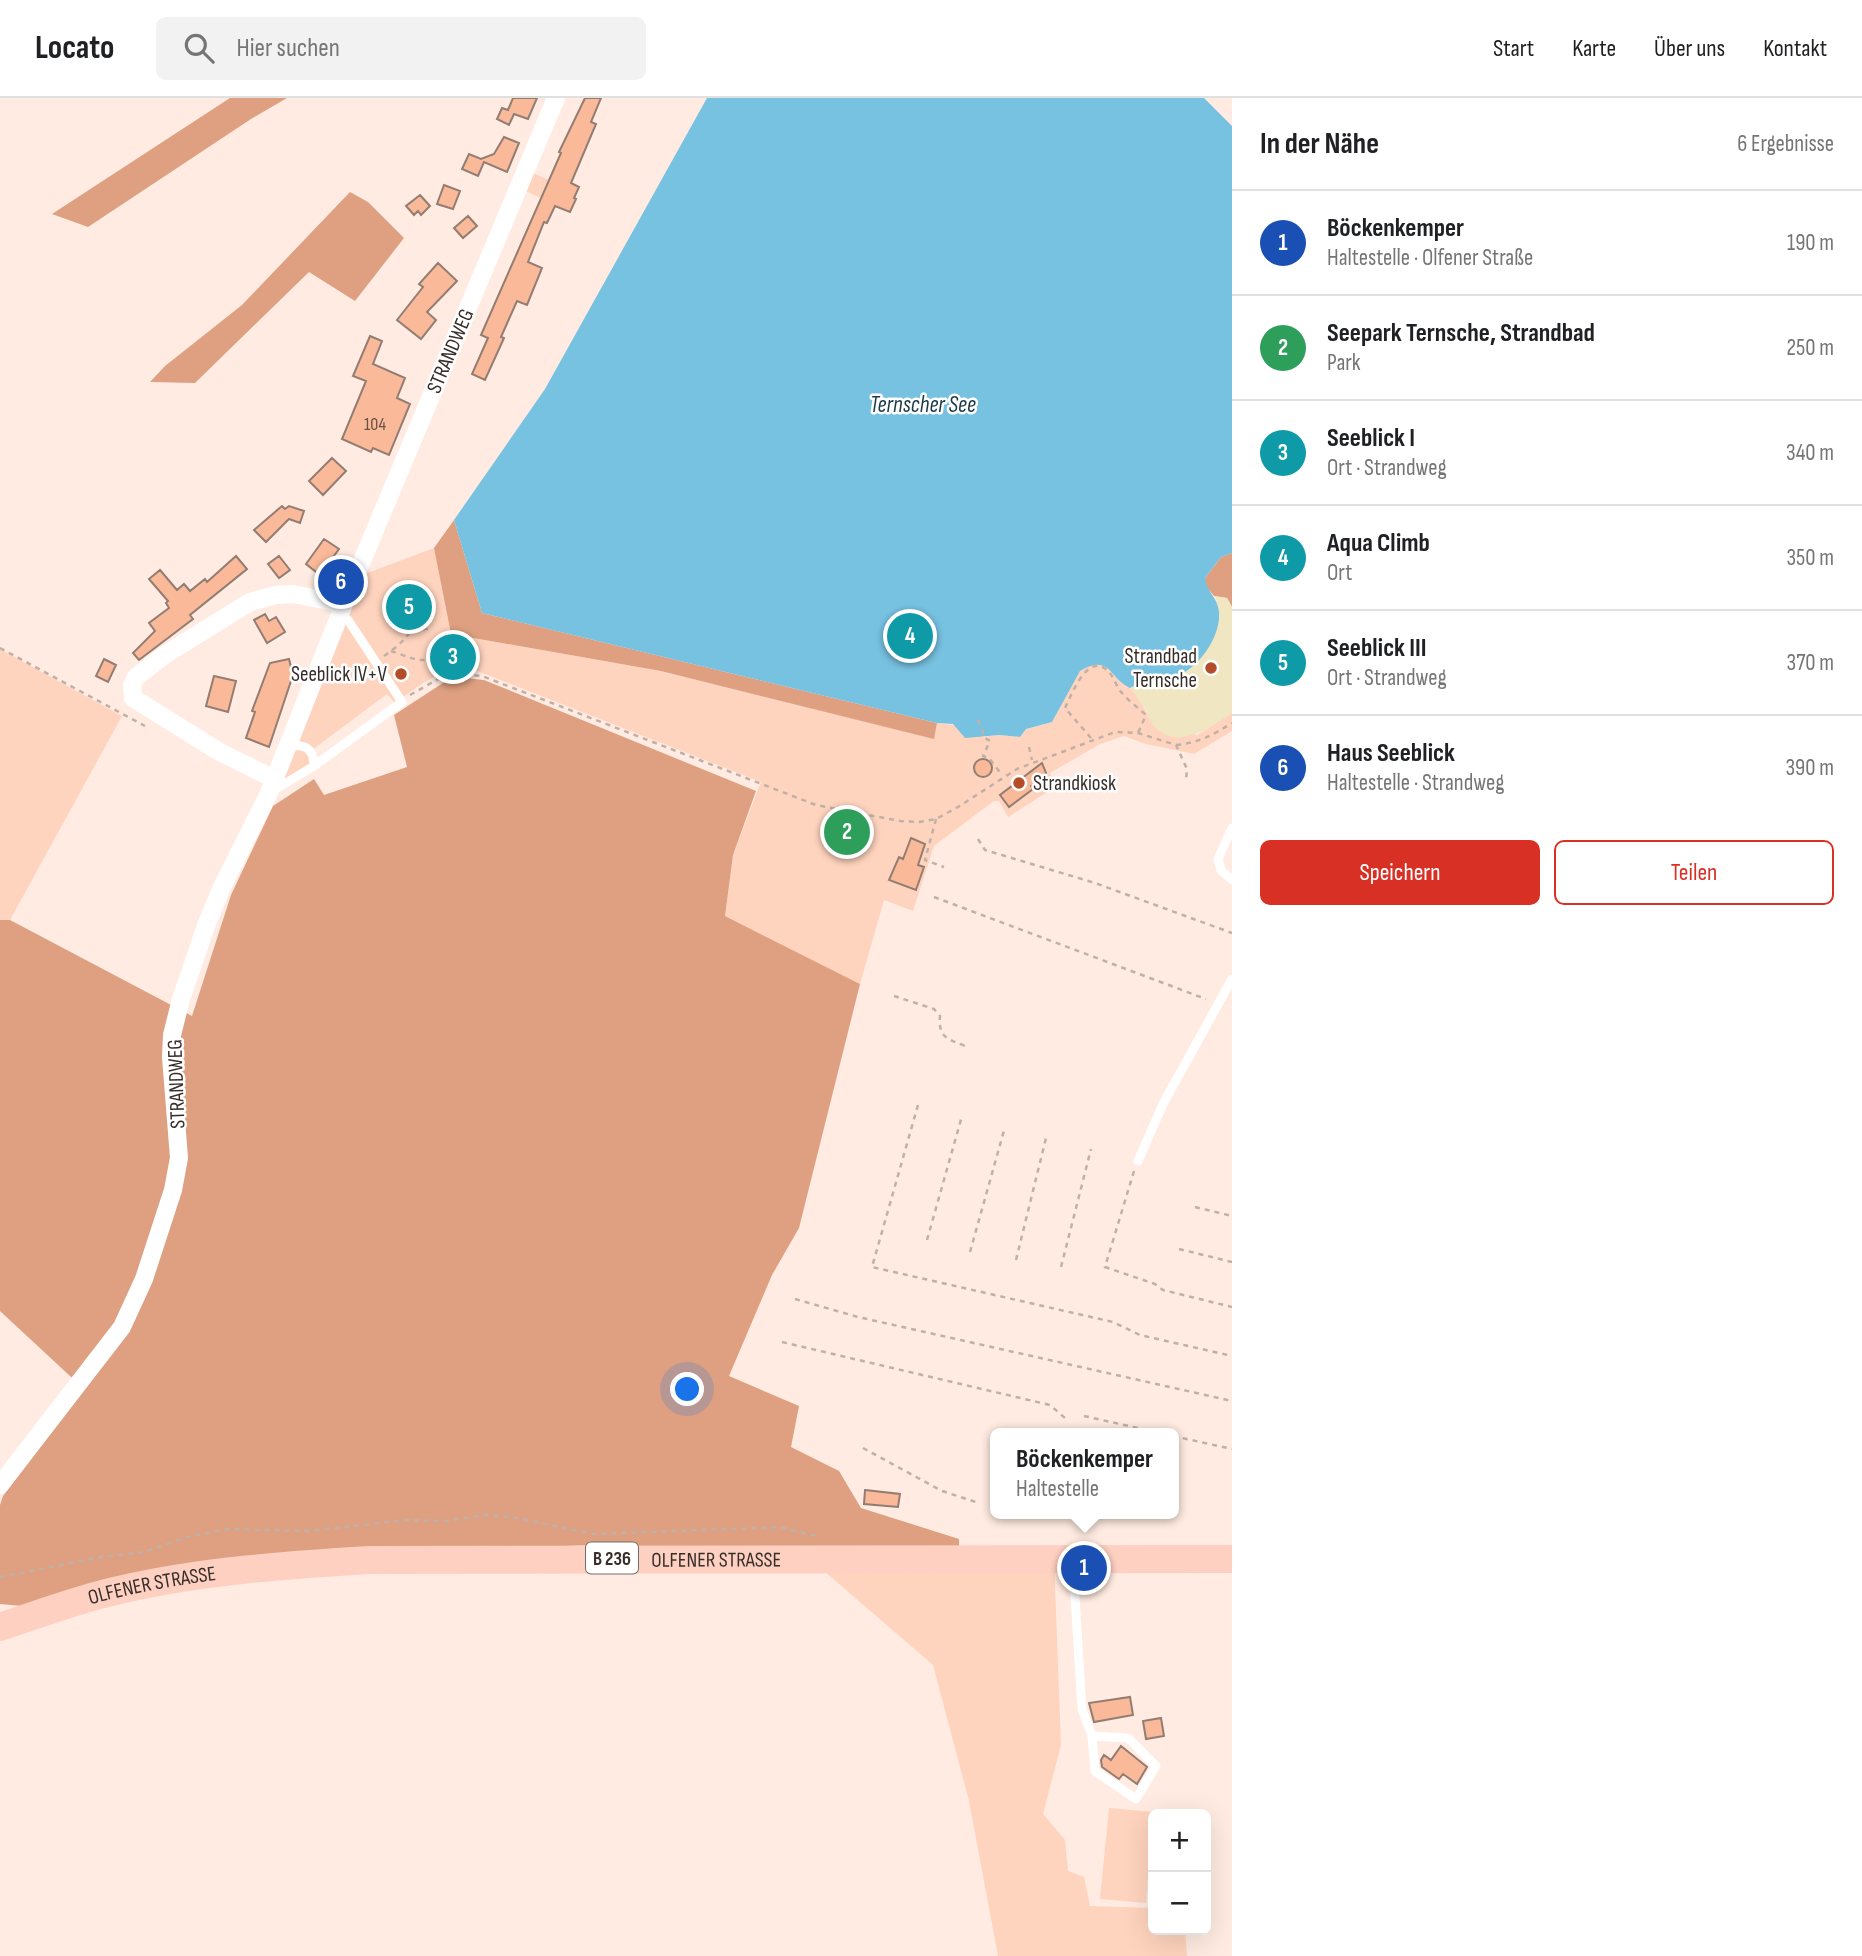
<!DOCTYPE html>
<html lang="de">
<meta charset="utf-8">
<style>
body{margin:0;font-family:"Sofia Sans Condensed",sans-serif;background:#f2f2f2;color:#202124}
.controls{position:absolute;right:21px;bottom:21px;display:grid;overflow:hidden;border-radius:10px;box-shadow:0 7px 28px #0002}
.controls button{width:63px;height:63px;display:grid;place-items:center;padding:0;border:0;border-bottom:2px solid #e0e0e0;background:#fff;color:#202124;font:35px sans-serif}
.you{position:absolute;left:688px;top:1292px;width:24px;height:24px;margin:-18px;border:5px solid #fff;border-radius:50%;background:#1a73e8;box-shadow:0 0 0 10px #1a73e833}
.badge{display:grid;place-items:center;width:46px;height:46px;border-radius:50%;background:#d93025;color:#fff;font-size:23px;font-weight:700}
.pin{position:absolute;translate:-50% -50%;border:4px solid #fff;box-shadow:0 2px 7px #0006}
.popup{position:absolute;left:990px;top:1330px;width:189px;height:91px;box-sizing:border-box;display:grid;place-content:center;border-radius:10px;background:#fff;filter:drop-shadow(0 2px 5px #0005);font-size:23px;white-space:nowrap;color:#757577}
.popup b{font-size:26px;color:#202124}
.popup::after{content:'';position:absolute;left:50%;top:100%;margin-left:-14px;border:14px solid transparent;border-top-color:#fff}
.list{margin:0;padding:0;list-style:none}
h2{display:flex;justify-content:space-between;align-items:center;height:91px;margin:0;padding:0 28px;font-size:30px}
h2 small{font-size:23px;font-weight:400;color:#757577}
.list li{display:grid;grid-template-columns:46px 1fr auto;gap:21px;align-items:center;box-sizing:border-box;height:105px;padding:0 28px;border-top:2px solid #e0e0e0}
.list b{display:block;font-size:26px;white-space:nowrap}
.list p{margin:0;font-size:23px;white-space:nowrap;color:#757577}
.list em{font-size:23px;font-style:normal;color:#757577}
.actions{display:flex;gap:14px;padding:21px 28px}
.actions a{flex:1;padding:16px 0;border:2px solid #d93025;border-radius:10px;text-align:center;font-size:24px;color:#d93025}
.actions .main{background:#d93025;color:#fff}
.icon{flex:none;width:38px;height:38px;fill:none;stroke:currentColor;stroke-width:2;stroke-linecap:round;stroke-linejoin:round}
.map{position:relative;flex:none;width:1232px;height:1858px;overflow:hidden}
header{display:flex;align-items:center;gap:42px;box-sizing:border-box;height:98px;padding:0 35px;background:#fff;border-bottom:2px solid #e0e0e0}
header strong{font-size:33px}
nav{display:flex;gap:38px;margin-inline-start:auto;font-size:24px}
.search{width:490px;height:63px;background:#f2f2f2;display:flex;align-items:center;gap:18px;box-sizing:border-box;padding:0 24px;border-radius:10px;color:#757577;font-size:26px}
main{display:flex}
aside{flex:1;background:#fff}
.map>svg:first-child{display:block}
</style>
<header>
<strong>Locato</strong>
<div class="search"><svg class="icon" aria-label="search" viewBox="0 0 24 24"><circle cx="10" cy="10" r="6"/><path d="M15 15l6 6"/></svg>Hier suchen</div>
<nav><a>Start</a><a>Karte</a><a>Über uns</a><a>Kontakt</a></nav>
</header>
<main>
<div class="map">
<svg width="1232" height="1858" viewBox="0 0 1232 1858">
<rect width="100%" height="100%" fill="#ffebe1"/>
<!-- green -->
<path fill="#ffd4be" d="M533,75L549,82L541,100L525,93Z
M434,450L451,536L661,573L933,640L937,625L953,627L983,639L998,637L1020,639L1026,631L1052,624L1080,572C1106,558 1106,571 1122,585C1129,592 1125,585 1131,591C1140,600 1146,614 1152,625L1197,637L1232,615V633L1194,656L1146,646L1124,638L1100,646L1050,675L1057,688L1008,719L999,703H994L934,748L913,813L884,802L860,886L725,818L733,757L761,684L472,571C443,567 418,589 395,605L387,596L308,655L312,665L285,682L281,681L362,477Z
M0,551L122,618L10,822H0Z
M810,1461H1054L1061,1647L1043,1716L1065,1742L1068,1773L1084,1779L1090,1808L1153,1810V1832H1185L1187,1858H998L969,1703L933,1567Z
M1109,1710L1153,1714L1146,1805L1100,1801Z"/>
<!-- forest -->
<path fill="#dea080" d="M230,0H287L251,21L88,129L52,116Z
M350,94L368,104L404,140L355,203L309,174L195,285L150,284L165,268L242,207Z
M454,422L482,515L937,625L934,641L661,573L451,536L434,450Z
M1232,455V509L1227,500L1214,498L1205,487V480L1221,459Z
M465,580L484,582L756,693L733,757L725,818L860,886L799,1130L772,1177L729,1278L799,1308L791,1349L839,1373L861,1410L959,1441V1456L597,1447L370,1454L22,1508L0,1506V1407L3,1398L84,1291L0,1213V822H10L192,918L231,797L273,708L314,681L324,697L407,669L394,617L449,581Z"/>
<!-- sand -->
<path fill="#f0e6c1" d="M1214,498L1227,500L1232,509V615C1209,630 1177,654 1153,627C1150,623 1148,617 1146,612C1141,604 1135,597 1130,590L1144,582H1168L1217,503Z"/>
<!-- water -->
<path fill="#77c1e1" d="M707,0H1204L1232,28V455L1221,459L1205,480C1206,493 1218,500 1219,514C1221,542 1194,577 1166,582C1150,585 1146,581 1130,590C1109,581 1111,555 1080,573L1052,624L1026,631L1020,639L999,637L965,640L953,626L937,625L482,515L454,422L545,291Z"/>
<!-- building -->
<path fill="#faba9a" stroke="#937d73" stroke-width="2" d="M513,0H537L528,21L514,16L509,27L497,21L502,10L508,12Z
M585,0H601L591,24L596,26L571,85L579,89L574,100L576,101L570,114L555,108L547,125L544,124L528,164L542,170L527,207L517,203L501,239L504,240L485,282L472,276L488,240L481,237L561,55L559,54Z
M504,39L519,45L507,74L484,64L478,78L462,71L469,56L481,61L494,56Z
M444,87L460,93L453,111L437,106Z
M420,97L430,108L421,117L418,113L414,117L406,108Z
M468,118L477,128L463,140L454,130Z
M438,165L457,183L427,214L436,222L421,241L397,222L423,189L419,186Z
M370,238L382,243L373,266L405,280L397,300L410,306L389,357L373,350L371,354L342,341L366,283L353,278Z
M332,360L346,373L323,397L309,383Z
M282,408L285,411L289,408L304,413L300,425L289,421L266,444L254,432Z
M324,441L339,451L320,477L306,466Z
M236,458L247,471L190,517L193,521L139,562L133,555L155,533L149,525L169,510L166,505L168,503L149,481L160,472L177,492L184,486L190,493L205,481L207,484Z
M279,458L290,472L279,480L268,466Z
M265,516L269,523L276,519L285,534L267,545L254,522Z
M104,561L116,567L108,584L96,578Z
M289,561L293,577L269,649L246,640L255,614L252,613L270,565Z
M214,578L236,583L228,614L206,608Z
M974 670a9 9 0 1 1 18 0a9 9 0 1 1-18 0Z
M1042,665L1046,675L1031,688L1033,691L1009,709L1000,697Z
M911,740L925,746L918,767L924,769L916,792L889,782L899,759L903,761Z
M865,1392L900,1396L898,1409L864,1406Z
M1130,1599L1133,1617L1094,1624L1089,1605Z
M1161,1620L1164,1638L1146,1641L1143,1623Z
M1121,1648L1147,1669L1137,1686L1123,1676L1119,1681L1102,1669L1101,1662L1104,1657L1111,1662Z"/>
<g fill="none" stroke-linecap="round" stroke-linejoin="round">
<!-- path -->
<path stroke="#c0b0a7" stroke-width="2.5" stroke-dasharray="5 5" stroke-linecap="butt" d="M413,532L429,531
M0,550L145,628
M391,553C426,565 420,567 451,547L464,551
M384,558C406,543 417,530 421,504
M410,597L447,576L482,578L816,707L900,723L919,724L936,721L958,709L1017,671L1115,634L1138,635L1176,647L1187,671L1186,682
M978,622L985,640L990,643L983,658L989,660L1002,677
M1091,640L1065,610C1071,598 1087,554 1107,572C1114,578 1116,589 1122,595C1129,603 1138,610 1146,617L1138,635
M1176,647C1198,645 1213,637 1232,625
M1029,649L1032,662
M936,721L925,762L944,769
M978,741L985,752L1095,785L1232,835
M934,799L1206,901
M894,898L934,911L940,918C938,940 948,941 965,948
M918,1007L872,1169L1113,1224L1140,1237L1232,1258
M1134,1073L1105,1169L1155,1186L1163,1192L1232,1209
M1195,1109L1232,1118
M927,1142L962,1018
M1179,1151L1232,1164
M970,1154L1005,1029
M1016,1162L1046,1040
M1061,1169L1091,1051
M795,1201L858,1219L1232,1303
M782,1244L1050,1307L1065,1320
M1084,1318L1160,1335
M1173,1338L1232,1351
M863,1350L942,1393L979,1405
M0,1479L101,1459L144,1454L187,1439L228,1431L310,1433L406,1422L445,1423L486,1417L512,1419L594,1436L780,1429L820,1439"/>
<!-- lane -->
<path stroke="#fff" stroke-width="9" d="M288,648C305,646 314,650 314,668
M271,694L314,668L402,604L348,522L339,517
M1232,730L1218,761L1221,772L1232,782
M1138,1063L1163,1006L1232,881
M1073,1466L1082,1611L1092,1638L1128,1640L1156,1668L1136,1701L1095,1673L1092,1638"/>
<!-- street -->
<path stroke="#fff" stroke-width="18" d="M274,681L218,653L133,600L132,588L136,579L166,556L250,504L276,497L293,496L344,506
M0,1387L122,1229L144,1181L173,1092L179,1060L171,959L172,937L181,901L207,825L222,789L269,695L344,506L556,0"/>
<!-- primary -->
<path stroke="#fed0c1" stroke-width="28" id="s1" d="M0,1529C39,1516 78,1501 119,1492C201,1473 286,1467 370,1462L1232,1461"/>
</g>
<!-- markers -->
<g fill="#b44d27" stroke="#fff" stroke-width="2.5">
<circle cx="1211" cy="570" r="7"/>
<circle cx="401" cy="576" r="7"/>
<circle cx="1019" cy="685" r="7"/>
</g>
<g text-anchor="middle" stroke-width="5" stroke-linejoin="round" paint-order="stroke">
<!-- number labels -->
<g font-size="18" fill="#685146">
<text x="375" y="332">104</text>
</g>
<!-- shield labels -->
<rect fill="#fff" stroke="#736d6a" stroke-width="2" x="586" y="1444.5" width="52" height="31" rx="5"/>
<g font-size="19" font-weight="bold" fill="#372e2a">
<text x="612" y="1467">B 236</text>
</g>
<!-- street labels -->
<g font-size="21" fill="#372e2a" stroke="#fff">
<text transform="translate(450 253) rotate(-67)" y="7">STRANDWEG</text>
<text transform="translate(176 986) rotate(-92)" y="7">STRANDWEG</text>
<text dy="7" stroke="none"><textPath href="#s1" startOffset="724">OLFENER STRASSE</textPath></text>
<text dy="7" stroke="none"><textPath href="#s1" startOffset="158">OLFENER STRASSE</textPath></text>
</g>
<!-- poi labels -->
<g font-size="21" fill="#372e2a" stroke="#fff" text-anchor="end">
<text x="1197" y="565">Strandbad<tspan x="1197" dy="24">Ternsche</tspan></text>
<text x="387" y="583">Seeblick IV+V</text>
<text x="1033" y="692" text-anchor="start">Strandkiosk</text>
</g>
<!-- water labels -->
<g font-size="23" font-style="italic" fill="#193b49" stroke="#fff">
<text x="923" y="314">Ternscher See</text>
</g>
</g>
</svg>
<div class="controls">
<button>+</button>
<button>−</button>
</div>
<div class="you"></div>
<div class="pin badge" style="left:1084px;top:1470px;background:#1a4fb4">1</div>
<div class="popup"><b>Böckenkemper</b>Haltestelle</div>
<div class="pin badge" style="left:847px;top:734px;background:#2e9e5b">2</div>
<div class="pin badge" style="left:453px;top:559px;background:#0f9aa8">3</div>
<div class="pin badge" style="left:910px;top:538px;background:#0f9aa8">4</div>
<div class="pin badge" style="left:409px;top:509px;background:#0f9aa8">5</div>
<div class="pin badge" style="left:341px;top:484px;background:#1a4fb4">6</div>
</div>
<aside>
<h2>In der Nähe<small>6 Ergebnisse</small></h2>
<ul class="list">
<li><span class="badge" style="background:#1a4fb4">1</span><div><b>Böckenkemper</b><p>Haltestelle · Olfener Straße</p></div><em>190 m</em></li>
<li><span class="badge" style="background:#2e9e5b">2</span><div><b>Seepark Ternsche, Strandbad</b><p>Park</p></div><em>250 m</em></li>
<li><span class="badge" style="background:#0f9aa8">3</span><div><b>Seeblick I</b><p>Ort · Strandweg</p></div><em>340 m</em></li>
<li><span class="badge" style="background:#0f9aa8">4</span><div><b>Aqua Climb</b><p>Ort</p></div><em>350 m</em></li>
<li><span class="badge" style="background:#0f9aa8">5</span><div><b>Seeblick III</b><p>Ort · Strandweg</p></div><em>370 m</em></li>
<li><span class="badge" style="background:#1a4fb4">6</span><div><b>Haus Seeblick</b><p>Haltestelle · Strandweg</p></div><em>390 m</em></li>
</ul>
<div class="actions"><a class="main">Speichern</a><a>Teilen</a></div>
</aside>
</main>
